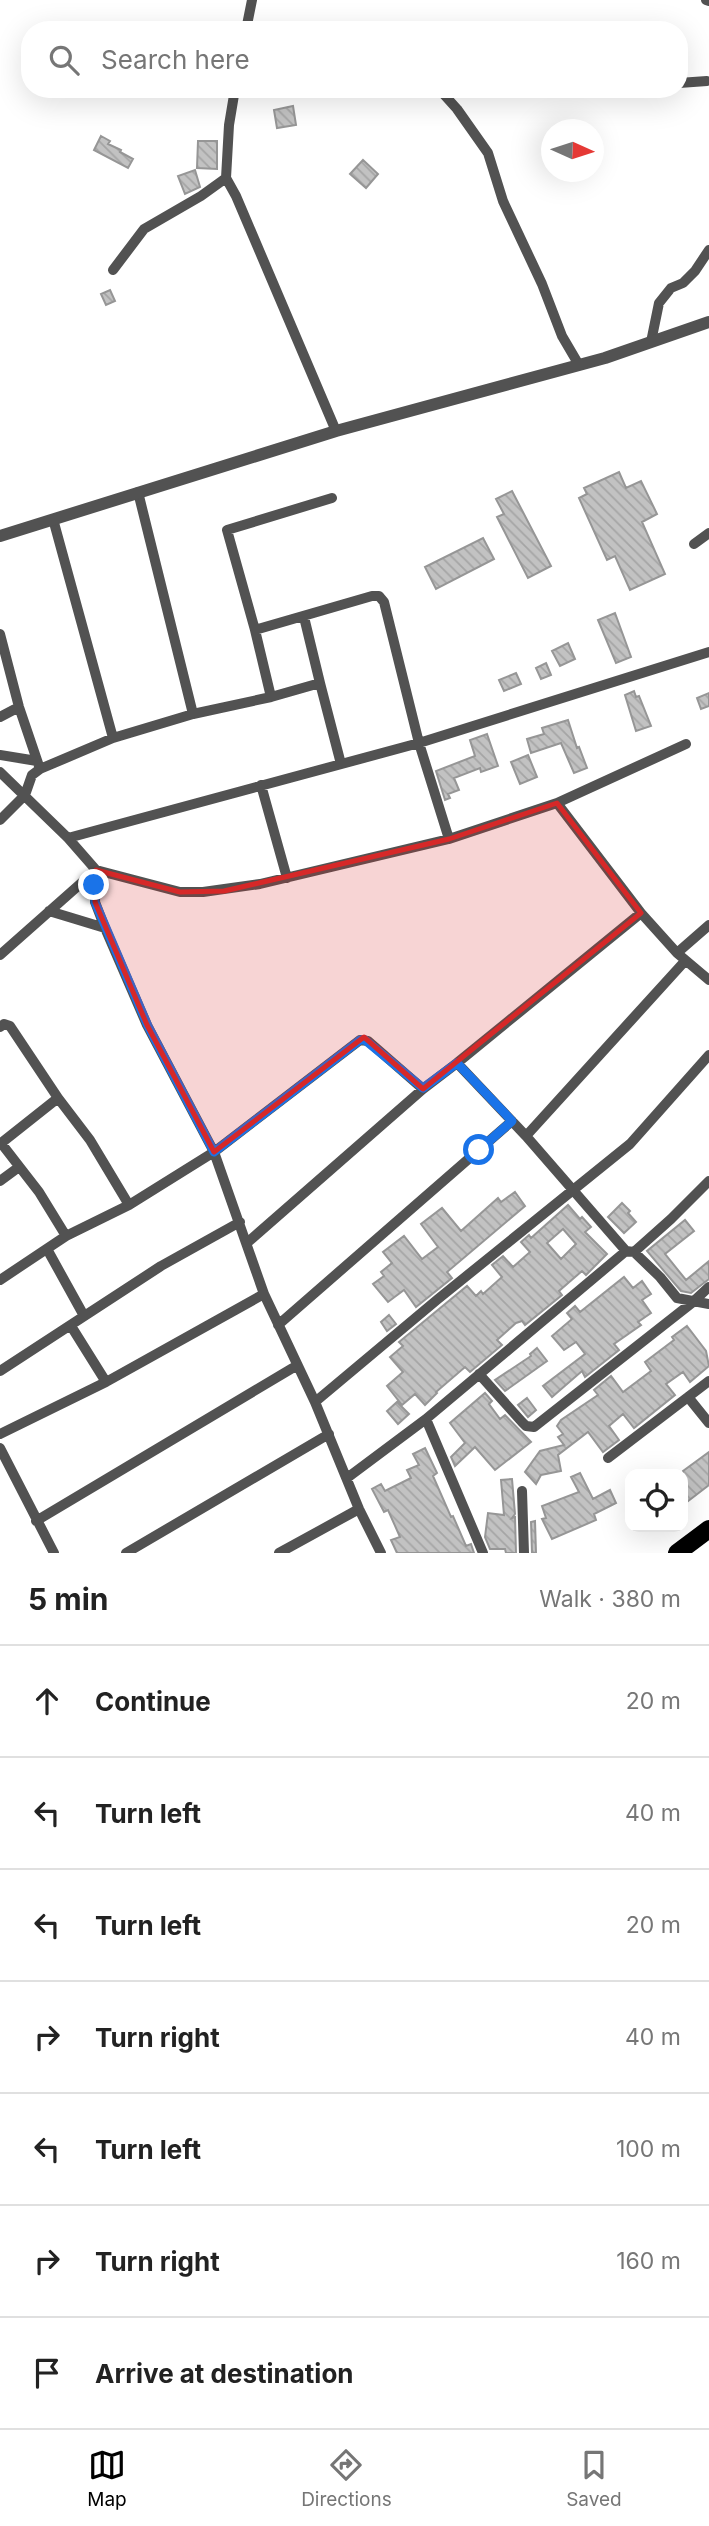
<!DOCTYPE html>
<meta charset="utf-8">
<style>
body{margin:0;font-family:Inter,sans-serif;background:#f6f6f6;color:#222}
.controls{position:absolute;right:21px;bottom:21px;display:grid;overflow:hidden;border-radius:14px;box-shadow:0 7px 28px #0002}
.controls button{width:63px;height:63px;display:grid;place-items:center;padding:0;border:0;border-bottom:2px solid #e0e0e0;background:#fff;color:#222;font:35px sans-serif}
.compass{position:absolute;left:541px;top:119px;width:63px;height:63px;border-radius:50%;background:#fff;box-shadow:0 7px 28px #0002;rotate:93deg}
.stop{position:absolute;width:21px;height:21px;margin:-16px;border:5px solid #1a73e8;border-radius:50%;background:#fff}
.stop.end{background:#1a73e8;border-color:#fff;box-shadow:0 2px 7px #0008}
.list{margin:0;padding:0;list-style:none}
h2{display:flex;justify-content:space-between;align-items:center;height:91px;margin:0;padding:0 28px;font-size:30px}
h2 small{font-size:23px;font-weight:400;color:#767676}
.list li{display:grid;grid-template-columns:46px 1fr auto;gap:21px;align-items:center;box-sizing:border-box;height:112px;padding:0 28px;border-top:2px solid #e0e0e0}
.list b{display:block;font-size:26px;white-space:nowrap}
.list em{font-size:23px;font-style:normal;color:#767676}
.icon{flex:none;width:38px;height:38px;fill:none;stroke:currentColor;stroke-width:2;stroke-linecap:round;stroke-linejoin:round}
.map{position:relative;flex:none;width:709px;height:1553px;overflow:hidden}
.search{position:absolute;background:#fff;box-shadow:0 7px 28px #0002;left:21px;right:21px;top:21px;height:77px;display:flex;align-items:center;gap:18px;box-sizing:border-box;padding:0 24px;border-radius:28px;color:#767676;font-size:26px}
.sheet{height:875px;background:#fff}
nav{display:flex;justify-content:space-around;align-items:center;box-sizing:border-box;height:98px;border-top:2px solid #e0e0e0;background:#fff;font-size:19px;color:#767676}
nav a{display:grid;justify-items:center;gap:4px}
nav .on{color:#000}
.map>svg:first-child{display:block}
</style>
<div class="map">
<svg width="709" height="1553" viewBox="0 0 709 1553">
<defs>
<pattern id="building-back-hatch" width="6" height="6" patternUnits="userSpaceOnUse" patternTransform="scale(1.75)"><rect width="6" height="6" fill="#c2c2c2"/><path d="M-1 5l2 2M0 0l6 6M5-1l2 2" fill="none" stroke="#a5a5a5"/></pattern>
</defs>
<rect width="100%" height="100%" fill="#fff"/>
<!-- building -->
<path fill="url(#building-back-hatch)" stroke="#969696" stroke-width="2" fill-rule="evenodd" d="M293,106L296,125L277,128L274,110Z
M101,136L110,141L108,144L121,150L120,152L133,159L128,168L94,150Z
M198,141H217V169L197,168Z
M363,160L378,174L366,188L350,174Z
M195,170L200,187L185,194L178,176Z
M110,290L115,301L106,305L101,294Z
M619,472L626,488L641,481L657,514L642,522L665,574L630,590L615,556L607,560L579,498L587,494L584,488Z
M512,491L551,566L528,578L497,517L504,514L496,499Z
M483,538L494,559L436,589L425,567Z
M615,613L631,657L616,663L598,620Z
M568,643L575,659L560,666L552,651Z
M546,663L551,675L541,679L536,668Z
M516,673L521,684L504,691L499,680Z
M634,691L636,697L639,696L651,726L636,731L625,695Z
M709,693V706L701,709L697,698Z
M568,720L577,748L579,747L587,768L574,773L561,743L531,753L527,739L544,734L542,728Z
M487,734L498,766L481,772L480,768L454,778L459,790L448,794L450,798L445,800L436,771L475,756L470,740Z
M528,755L537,777L520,784L511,762Z
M515,1192L525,1206L447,1272L452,1278L416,1307L404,1290L388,1302L373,1284L384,1276L381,1272L392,1263L383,1252L404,1236L422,1259L438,1247L421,1224L442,1208L461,1231L498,1198L501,1202Z
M622,1203L630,1211L628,1213L636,1222L624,1233L608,1217Z
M568,1205L580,1219L582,1217L591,1227L585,1232L607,1254L586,1275L582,1271L559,1291L562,1295L525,1325L522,1321L516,1323L497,1340L502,1345L470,1372L465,1367L436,1392L437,1393L425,1405L415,1394L402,1405L387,1386L403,1372L390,1357L403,1346L399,1342L467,1286L476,1296L481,1291L483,1294L502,1277L492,1265L503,1256L513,1267L530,1252L521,1242L529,1235L531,1238ZM563,1229L576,1244L561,1259L547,1243Z
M685,1220L694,1231L665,1254L686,1280L709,1261V1279L691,1293L681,1291L647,1251Z
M624,1277L633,1288L642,1281L651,1294L642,1300L651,1313L638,1322L641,1325L614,1344L619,1350L585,1377L582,1371L552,1397L543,1386L585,1354L576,1342L564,1350L552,1336L572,1319L567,1313L575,1306L580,1312Z
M389,1315L396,1324L387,1331L381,1322Z
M687,1326L706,1351L709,1366L690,1382L683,1372L666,1384L675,1395L634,1428L623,1414L609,1426L619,1440L603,1452L588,1432L558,1455L561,1471L541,1475L536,1484L525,1472L540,1451L564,1445L558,1437L563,1434L557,1426L561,1420L598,1395L594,1390L611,1376L623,1392L651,1371L645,1362L674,1340L672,1337Z
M537,1348L547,1361L505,1391L495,1380L531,1356L530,1354Z
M485,1393L492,1401L489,1404L500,1419L505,1415L531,1442L495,1470L475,1447L455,1466L451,1457L465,1443L450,1423Z
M527,1398L536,1410L528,1417L518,1405Z
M397,1402L409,1414L398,1424L387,1411Z
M425,1448L437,1473L433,1476L451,1517L453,1516L466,1546L471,1544L474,1553H397L391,1540L400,1537L388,1510L384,1512L372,1489L381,1484L385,1491L411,1478L407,1470L419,1465L413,1454Z
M709,1452V1485L683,1505V1471Z
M580,1473L593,1499L610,1490L616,1503L594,1514L596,1520L552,1539L542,1519L546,1518L542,1506L579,1492L571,1477Z
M512,1479L515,1514L512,1518L515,1517L516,1553H506L505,1549H490L485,1537L488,1513L504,1515L501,1480Z
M535,1521L536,1553H532L531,1522Z"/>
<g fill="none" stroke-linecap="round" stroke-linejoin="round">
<!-- minor -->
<path stroke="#525252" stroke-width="10" d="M706,0L709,1
M633,26L635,30
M246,30L252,0
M679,83L707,81
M235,89L229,125L226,178L236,196L336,431
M439,89L457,109L488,153L503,201L542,284L562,336L579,365
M113,270L144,229L201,196L226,178
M651,342L659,303L671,288L683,283L695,271L709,250
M138,492L193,714
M53,519L113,738
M694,544L709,533
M304,617L320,683
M255,630L372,596H379L384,602L419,743L449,839
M0,634L19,707L40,769
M271,697L320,683L341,764
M0,717L19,707
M0,755L37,761
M0,772L68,838L96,870L180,892H203L260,884L449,839L557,803L686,744
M261,785L287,878
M557,803L641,913
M0,820L25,795L32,775L40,769L113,738L193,714L271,697L255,630L227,530L332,498
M68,838L419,743L709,652
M96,870L95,902L105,928L147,1025L214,1152L264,1294L315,1402L359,1509L381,1553
M49,911L105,928
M677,953L709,925
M0,955L96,870
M0,1027L4,1024L10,1026L58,1098L90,1140L129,1205
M457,1063L526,1136L626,1251
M526,1136L685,961
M1,1143L39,1192L66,1236
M0,1144L58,1098
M0,1181L19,1167
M248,1242L423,1089L457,1063L641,913L677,953L709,980
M47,1249L83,1314
M634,1252L660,1277L677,1298L709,1304
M0,1280L66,1236L129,1205L214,1152L360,1040L368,1041L423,1089
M278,1325L512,1121
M71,1326L106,1382
M0,1371L161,1266L240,1222
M479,1374L522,1422L526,1426L534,1427L693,1302L709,1287
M688,1397L709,1423
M315,1402L438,1299L630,1144L709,1055
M426,1419L483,1553
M0,1434L106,1382L264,1294
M0,1448L54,1553
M608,1458L709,1381
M347,1478L426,1419L626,1251L634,1252L671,1219L709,1181
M522,1491L524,1553
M36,1521L296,1366
M126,1553L329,1434
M279,1553L359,1509"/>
<!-- tertiary -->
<path stroke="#525252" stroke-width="12" d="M0,536L336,431L605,358L709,322"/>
<!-- trunk -->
<path stroke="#000" stroke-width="18" d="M677,1553L709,1529"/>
</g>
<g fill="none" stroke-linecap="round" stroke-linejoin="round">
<!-- route -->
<path stroke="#1a73e8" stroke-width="9" d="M94,885L95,902L148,1026L214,1152L360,1040H365L423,1088L457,1063L512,1121L479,1150"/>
</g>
<!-- marked area -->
<path fill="#d62828" fill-opacity="0.2" stroke="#d62828" stroke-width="5" stroke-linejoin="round" d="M557,803L641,913L423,1089L364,1037L214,1152L147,1025L95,902L96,870L180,892L224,891L449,839Z"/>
</svg>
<div class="controls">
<button><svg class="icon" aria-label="locate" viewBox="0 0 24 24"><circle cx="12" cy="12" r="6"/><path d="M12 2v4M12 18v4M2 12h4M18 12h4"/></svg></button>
</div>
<svg class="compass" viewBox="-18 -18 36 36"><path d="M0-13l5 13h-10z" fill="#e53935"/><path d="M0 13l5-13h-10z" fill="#767676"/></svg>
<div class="stop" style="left:479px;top:1150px"></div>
<div class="stop end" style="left:94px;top:885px"></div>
<div class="search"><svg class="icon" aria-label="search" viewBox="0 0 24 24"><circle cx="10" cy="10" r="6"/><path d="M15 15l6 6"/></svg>Search here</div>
</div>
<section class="sheet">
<h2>5 min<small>Walk · 380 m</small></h2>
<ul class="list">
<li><svg class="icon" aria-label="ahead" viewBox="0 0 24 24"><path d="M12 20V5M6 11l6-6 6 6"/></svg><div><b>Continue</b></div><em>20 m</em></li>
<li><svg class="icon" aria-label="left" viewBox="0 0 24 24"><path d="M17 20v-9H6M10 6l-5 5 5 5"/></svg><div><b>Turn left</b></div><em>40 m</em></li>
<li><svg class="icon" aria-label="left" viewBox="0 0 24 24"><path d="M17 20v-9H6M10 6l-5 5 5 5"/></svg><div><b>Turn left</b></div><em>20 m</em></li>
<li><svg class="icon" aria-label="right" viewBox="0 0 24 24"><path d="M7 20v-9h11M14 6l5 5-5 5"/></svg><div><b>Turn right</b></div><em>40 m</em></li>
<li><svg class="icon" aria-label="left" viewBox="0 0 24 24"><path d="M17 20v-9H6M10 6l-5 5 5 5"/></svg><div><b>Turn left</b></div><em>100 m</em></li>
<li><svg class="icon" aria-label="right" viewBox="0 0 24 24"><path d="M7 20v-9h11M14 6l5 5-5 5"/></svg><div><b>Turn right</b></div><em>160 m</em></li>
<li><svg class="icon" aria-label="arrive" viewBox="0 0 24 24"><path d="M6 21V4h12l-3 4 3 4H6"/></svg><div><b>Arrive at destination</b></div></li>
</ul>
</section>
<nav>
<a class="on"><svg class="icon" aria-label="map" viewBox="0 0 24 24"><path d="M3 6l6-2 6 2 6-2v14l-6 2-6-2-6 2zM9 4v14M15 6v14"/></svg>Map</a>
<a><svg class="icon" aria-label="directions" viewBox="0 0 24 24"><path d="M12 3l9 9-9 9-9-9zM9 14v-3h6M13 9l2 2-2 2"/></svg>Directions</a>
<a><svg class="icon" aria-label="saved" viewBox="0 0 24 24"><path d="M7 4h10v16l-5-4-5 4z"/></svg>Saved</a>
</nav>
